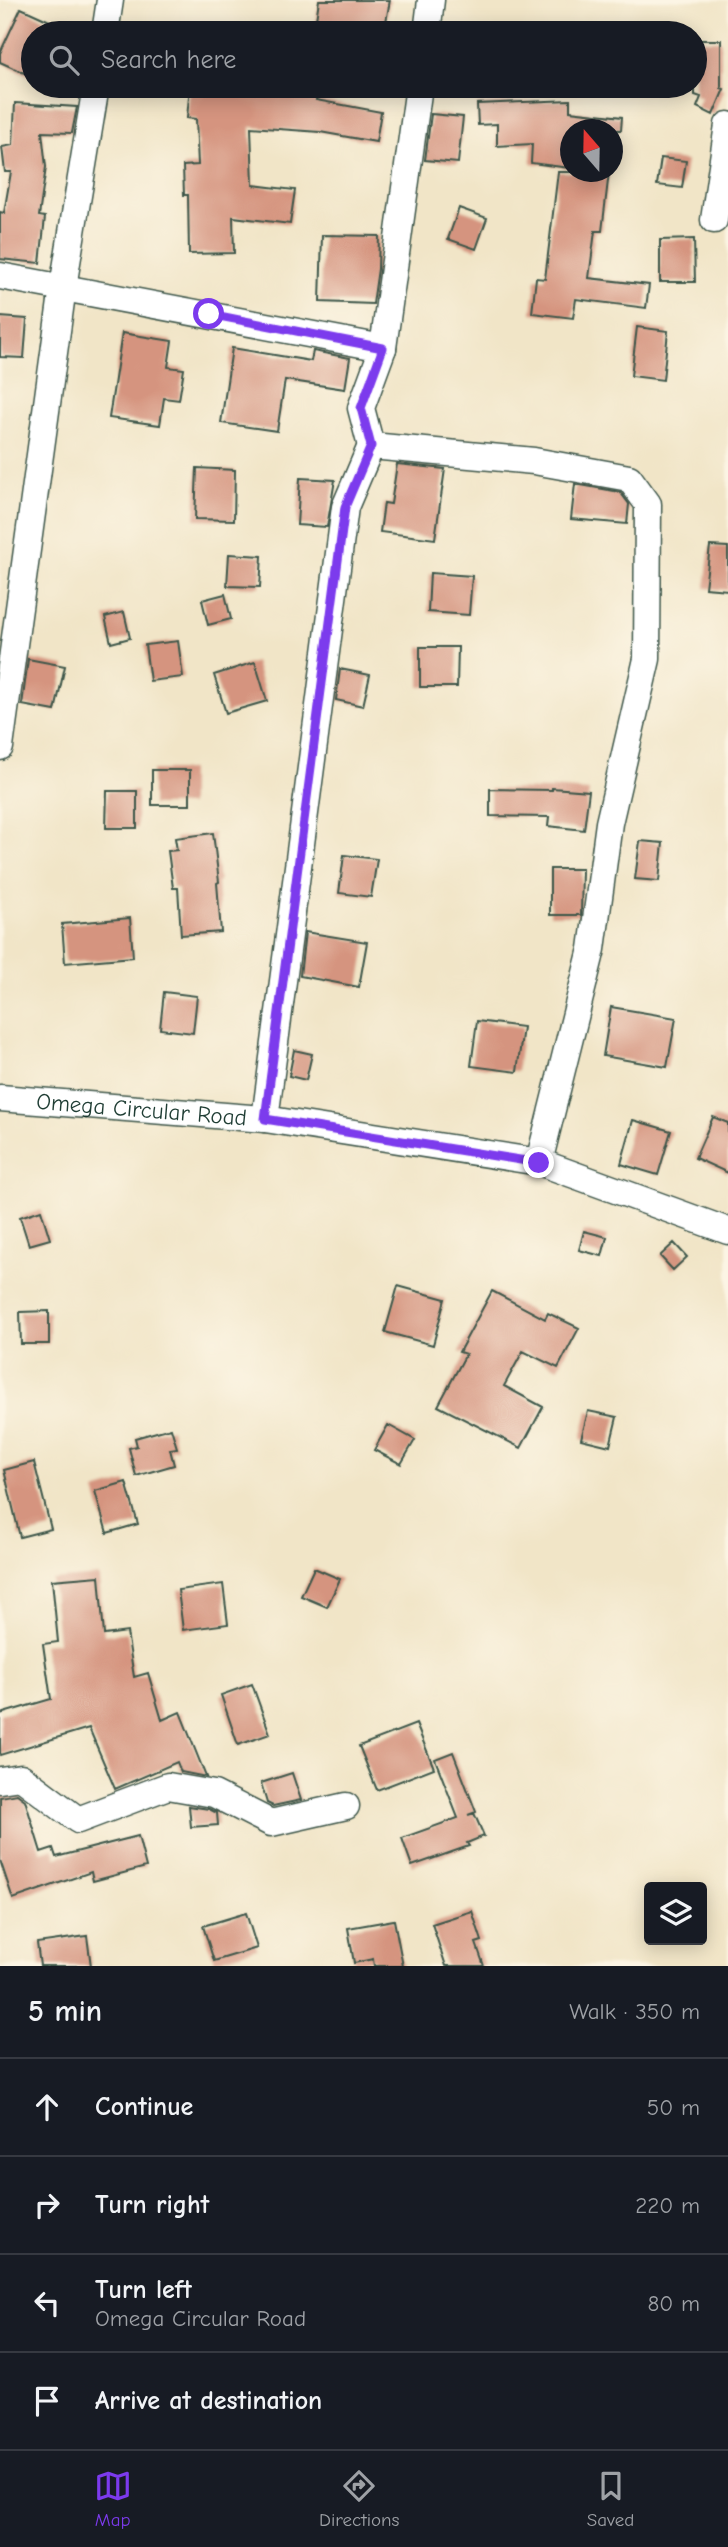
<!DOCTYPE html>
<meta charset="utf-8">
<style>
body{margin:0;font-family:"Comic Neue",sans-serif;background:#20242c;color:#f1f3f6}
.controls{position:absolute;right:21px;bottom:21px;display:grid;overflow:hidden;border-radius:7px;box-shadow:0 4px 18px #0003}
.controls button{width:63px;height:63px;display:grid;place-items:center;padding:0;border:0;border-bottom:2px solid #363941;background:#171b24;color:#f1f3f6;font:35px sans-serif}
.compass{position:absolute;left:560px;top:119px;width:63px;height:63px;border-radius:50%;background:#171b24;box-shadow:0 4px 18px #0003;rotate:340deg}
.stop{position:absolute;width:21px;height:21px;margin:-16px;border:5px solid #7c3aed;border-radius:50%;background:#fff}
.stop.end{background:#7c3aed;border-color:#fff;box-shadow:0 2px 7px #0008}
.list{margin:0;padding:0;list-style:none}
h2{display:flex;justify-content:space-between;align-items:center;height:91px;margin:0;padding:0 28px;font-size:30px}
h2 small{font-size:23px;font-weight:400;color:#9ea1a6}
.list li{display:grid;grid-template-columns:46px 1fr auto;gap:21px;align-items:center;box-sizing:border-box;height:98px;padding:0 28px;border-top:2px solid #363941}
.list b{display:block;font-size:26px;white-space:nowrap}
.list p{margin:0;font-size:23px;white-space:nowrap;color:#9ea1a6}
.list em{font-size:23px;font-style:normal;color:#9ea1a6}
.icon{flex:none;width:38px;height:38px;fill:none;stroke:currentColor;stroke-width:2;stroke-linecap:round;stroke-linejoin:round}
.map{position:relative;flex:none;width:728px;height:1966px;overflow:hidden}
.search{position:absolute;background:#171b24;box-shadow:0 4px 18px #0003;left:21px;right:21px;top:21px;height:77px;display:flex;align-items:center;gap:18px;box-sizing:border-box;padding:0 24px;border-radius:38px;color:#9ea1a6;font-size:26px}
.sheet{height:483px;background:#171b24}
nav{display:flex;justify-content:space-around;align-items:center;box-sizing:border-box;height:98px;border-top:2px solid #363941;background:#171b24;font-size:19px;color:#9ea1a6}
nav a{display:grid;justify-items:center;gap:4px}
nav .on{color:#7c3aed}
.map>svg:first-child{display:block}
</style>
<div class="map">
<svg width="728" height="1966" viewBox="0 0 728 1966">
<rect width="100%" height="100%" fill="#fcf5e5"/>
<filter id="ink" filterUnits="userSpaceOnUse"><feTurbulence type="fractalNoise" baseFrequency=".0143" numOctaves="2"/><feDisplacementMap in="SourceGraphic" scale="14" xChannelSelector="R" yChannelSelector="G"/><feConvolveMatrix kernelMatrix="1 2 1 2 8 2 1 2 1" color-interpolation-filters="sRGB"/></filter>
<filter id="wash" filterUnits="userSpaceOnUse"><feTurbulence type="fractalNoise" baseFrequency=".00686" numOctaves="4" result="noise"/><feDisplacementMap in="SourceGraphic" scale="28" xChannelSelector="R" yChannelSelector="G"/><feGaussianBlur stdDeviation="1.57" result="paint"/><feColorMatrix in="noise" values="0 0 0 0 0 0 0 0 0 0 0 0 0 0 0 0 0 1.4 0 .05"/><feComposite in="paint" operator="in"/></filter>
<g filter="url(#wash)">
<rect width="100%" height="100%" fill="#f1e5c7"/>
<g id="blocks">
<!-- building -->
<path fill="#d5947f" d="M319,0H390L384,33H314Z
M21,8L76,33H33V77L0,62V53Z
M695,40H721V88L724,89L713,115L697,107L701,97L695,95Z
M190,86H318L316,100L381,112L376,142L320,132L251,127L253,185L295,190L290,224L233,217L234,253L189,254L188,195H184L183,166L198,165L196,119L187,118Z
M570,100V111L622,117L621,130H570V168L531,163L532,144L497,146V124L478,125L477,104Z
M15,103L77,107L72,133L42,132L46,167L39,216L45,217L40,263L0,259V212L4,213L11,172H5L2,147L13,145Z
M431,114L463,117L458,163L425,160Z
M661,158L686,161L682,188L657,185Z
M558,172H609L602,231H595L589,278L649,285L646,308L576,299L573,318L532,313L536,278L545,279Z
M459,208L487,218L476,249L448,239Z
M322,235L379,236L378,269L373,304L320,302Z
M694,239L695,282H660V240Z
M0,317L27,319L24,358L0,357Z
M637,327L668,331L663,380L631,376Z
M122,333L172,341L168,367L184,369L179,400L164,398L160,425L109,418Z
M232,348L311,361L313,351L350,358L345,389L285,380L277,431L221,423Z
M397,464L445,469L435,539L380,532L384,503L391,504Z
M197,468L235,470L234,520L195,519Z
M300,478L335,480L327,527L297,525Z
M575,484L620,492L629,504L627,524L571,519Z
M710,546L728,547V590L705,588Z
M229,554L262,556L260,587L227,586Z
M430,573L472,576L469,615L428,612Z
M225,594L231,619L208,625L202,600Z
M124,612L130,638L111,643L105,617Z
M178,641L183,677L150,681L145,645Z
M420,647H458L457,687H420Z
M28,659L65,666L55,711L22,705Z
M255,662L267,701L226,713L214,675Z
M340,669L370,675L363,706L336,700Z
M152,770H190V805H152Z
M552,788L589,791L584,830L548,826L549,817L490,816V789L552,790Z
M107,791H137V828H106Z
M213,833L219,882L217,883L221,932L181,935L178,888H173L168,851L177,850L175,838Z
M640,841L663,843L659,881L635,879Z
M344,855L377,859L371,897L339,893Z
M550,869H582L581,915H550Z
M130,918L133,957L65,963L62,924Z
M305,932L367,942L359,987L300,976Z
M164,992L197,996L193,1033L160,1029Z
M611,1007L676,1018L667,1067L603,1056Z
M477,1021L523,1027L517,1072L471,1066Z
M294,1050L312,1054L306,1080L289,1076Z
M713,1117L728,1123V1173L695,1158Z
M633,1120L671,1131L658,1175L621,1164Z
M41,1210L50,1239L29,1245L20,1217Z
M584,1231L607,1237L602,1256L579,1250Z
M674,1243L687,1257L673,1270L660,1256Z
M398,1286L445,1299L433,1345L385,1332Z
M492,1291L545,1319L548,1313L579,1328L558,1368L523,1351L504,1386L543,1407L521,1448L438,1406L466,1354L459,1352Z
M49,1311V1344H21L20,1312Z
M588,1411L617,1417L610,1446L581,1439Z
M388,1425L415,1440L401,1464L374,1450Z
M171,1428L177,1448L170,1449L174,1465L136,1476L129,1448L137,1446L135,1438Z
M34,1462L51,1529L20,1537L4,1470Z
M126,1482L138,1524L107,1533L95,1491Z
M314,1568L340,1579L327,1607L301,1596Z
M99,1576L104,1635L127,1632L134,1677L148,1673L162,1720L180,1712L206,1777L181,1772L177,1762L115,1789L89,1728L0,1755V1714L51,1699L43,1644L58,1642L52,1580Z
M223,1584L228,1624L183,1630L178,1590Z
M252,1684L270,1734L238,1745L221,1695Z
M416,1724L434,1768L377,1790L359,1746Z
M453,1752L476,1812L468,1815L474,1813L484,1836L467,1843L469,1846L412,1866L402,1838L458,1818L435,1759Z
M292,1773L301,1800L273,1806L267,1803L261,1783Z
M17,1794L25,1800L41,1852L53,1848L56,1857L138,1836L146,1867L93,1881L91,1872L13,1899L0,1860V1797Z
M189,1806L209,1809L217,1813L218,1825L191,1827Z
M472,1911L482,1941L476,1943L484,1966H446L432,1924Z
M246,1913L257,1948L214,1961L203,1926Z
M394,1920L403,1966H374L373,1959L354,1963L348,1928Z
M87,1936L91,1966H40L37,1943Z"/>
</g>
</g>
<g filter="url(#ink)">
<use href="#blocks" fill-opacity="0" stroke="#3e564a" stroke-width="2"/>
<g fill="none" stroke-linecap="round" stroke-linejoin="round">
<defs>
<g id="street">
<path d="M105,33L110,0"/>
<path d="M427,33L431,0"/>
<path d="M714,220L728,125"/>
<path d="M0,276L383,348L361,408L371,446L534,461L629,478L648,504L647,659L609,823L592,949L539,1162"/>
<path d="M383,348L419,86"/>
<path d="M0,747L63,287L96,86"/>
<path id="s1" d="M0,1098L265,1119L539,1162L728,1231"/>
<path d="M265,1119L345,507L371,446"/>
<path d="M0,1780L21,1777L78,1820L168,1786L214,1794L271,1823L346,1806"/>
</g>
</defs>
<!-- street casing -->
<use href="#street" stroke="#3e564a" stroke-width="29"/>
<!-- street -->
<use href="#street" stroke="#fff" stroke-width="26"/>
</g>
</g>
<g fill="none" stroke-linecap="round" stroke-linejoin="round" filter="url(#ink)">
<!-- route -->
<path stroke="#7c3aed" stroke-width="9" d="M209,314L383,348L361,408L371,446L345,507L265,1119L539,1163"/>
</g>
<g text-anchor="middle" stroke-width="5" stroke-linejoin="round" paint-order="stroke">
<!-- street labels -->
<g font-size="23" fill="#1f3d34" stroke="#fcf5e5">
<text dy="8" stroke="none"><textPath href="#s1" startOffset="142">Omega Circular Road</textPath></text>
</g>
</g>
</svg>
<div class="controls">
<button><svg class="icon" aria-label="layers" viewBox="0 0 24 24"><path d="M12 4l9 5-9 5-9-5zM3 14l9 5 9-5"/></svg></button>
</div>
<svg class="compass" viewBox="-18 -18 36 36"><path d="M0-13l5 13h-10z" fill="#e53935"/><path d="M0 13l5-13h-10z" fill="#9ea1a6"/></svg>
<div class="stop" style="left:209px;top:314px"></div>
<div class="stop end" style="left:539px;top:1163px"></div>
<div class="search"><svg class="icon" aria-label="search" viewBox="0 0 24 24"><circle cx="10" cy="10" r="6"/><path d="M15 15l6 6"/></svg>Search here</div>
</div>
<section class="sheet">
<h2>5 min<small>Walk · 350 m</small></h2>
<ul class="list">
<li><svg class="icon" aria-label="ahead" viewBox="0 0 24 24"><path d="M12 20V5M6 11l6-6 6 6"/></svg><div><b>Continue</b></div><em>50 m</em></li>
<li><svg class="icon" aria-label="right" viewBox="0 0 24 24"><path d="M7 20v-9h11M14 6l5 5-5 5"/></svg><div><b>Turn right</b></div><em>220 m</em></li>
<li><svg class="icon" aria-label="left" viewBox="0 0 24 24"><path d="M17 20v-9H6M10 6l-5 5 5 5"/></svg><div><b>Turn left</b><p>Omega Circular Road</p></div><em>80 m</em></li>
<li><svg class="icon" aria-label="arrive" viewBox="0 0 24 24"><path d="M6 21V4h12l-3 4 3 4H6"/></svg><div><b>Arrive at destination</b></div></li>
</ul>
</section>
<nav>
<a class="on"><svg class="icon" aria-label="map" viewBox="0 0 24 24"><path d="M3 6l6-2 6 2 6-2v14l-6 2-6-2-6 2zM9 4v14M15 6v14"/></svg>Map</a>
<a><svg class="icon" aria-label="directions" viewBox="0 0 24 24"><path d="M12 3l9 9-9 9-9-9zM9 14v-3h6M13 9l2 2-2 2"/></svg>Directions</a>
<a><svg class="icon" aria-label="saved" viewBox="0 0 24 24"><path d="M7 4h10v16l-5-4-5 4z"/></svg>Saved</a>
</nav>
